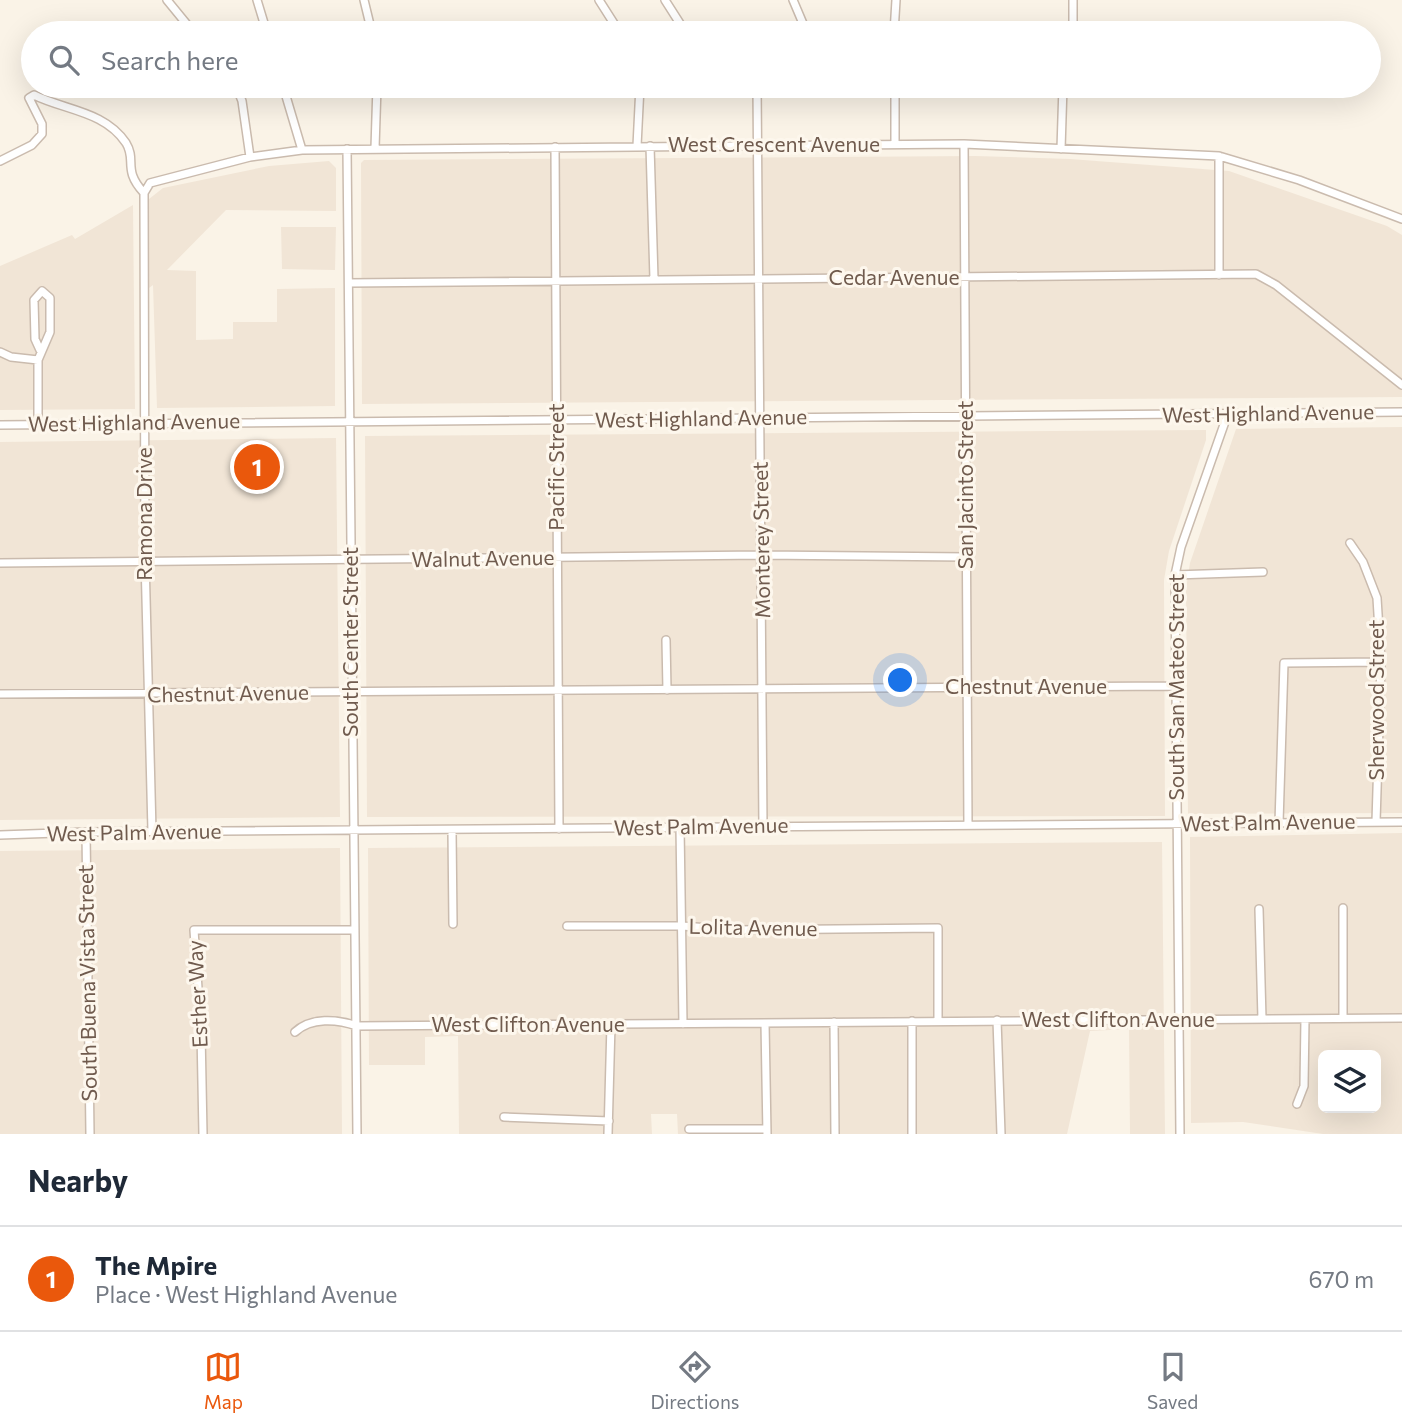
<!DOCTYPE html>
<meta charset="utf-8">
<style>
body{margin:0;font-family:Commissioner,sans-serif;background:#f6f6f7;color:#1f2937}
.controls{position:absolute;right:21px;bottom:21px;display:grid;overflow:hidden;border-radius:10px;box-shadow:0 7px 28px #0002}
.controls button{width:63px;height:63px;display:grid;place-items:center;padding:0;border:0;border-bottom:2px solid #e0e1e3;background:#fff;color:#1f2937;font:35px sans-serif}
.you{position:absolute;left:901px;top:681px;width:24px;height:24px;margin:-18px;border:5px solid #fff;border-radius:50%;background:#1a73e8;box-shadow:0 0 0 10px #1a73e833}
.badge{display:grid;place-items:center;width:46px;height:46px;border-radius:50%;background:#ea580c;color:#fff;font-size:23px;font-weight:700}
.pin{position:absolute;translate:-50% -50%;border:4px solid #fff;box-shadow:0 2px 7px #0006}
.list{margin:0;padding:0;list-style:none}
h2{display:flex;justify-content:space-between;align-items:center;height:91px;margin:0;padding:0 28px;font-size:30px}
h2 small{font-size:23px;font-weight:400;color:#747a83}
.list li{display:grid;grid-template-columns:46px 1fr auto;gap:21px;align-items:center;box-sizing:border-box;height:105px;padding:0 28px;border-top:2px solid #e0e1e3}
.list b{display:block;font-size:26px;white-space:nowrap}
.list p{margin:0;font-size:23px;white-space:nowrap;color:#747a83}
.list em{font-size:23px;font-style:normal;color:#747a83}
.icon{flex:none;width:38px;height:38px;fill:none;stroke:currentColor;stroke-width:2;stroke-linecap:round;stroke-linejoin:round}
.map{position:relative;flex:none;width:1402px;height:1134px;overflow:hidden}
.search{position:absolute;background:#fff;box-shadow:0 7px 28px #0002;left:21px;right:21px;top:21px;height:77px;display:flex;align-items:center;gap:18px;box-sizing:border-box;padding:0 24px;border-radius:38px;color:#747a83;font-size:26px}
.sheet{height:196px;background:#fff}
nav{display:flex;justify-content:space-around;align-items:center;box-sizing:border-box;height:98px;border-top:2px solid #e0e1e3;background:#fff;font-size:19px;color:#747a83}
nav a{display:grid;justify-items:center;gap:4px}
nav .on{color:#ea580c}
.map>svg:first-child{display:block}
</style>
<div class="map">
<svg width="1402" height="1134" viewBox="0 0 1402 1134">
<rect width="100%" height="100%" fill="#faf3e7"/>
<!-- residential -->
<path fill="#f1e5d6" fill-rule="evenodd" d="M975,156L1070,159L1229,171L1387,226L1402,235V397L362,404L361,163L364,160Z
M329,161L336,168V211L226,210L167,270L196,271V340L233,339V322H277V289L335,288V406L157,408L153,285L149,288V199L163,188L269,166Z
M133,205L135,409L0,410V266L72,235L75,239Z
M281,227H336L335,270L282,269Z
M1402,427V813L1188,814L1186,589L1190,563L1236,429Z
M1206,430V440L1169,551L1164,580L1165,816L367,817L365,436Z
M336,438L340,817L0,820V442Z
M1402,833V1134H1323L1243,1122L1191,1123L1190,837ZM1323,1055H1376V1108H1323Z
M1162,842L1165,1134H1130L1129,1029L1090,1031L1067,1134H678L677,1114H651L652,1134H459L458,1036L425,1037V1065H369L368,848Z
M340,848L342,1134H0V851Z"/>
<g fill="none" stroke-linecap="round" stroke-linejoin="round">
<defs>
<path id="minor" d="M167,0L194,33
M257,0L267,33
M364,0L372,33
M599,0L620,33
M665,0L686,33
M793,0L807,33
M1073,0V33
M894,33L896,0
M236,86L242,101L250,157
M283,86L302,150
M757,86L763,827
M895,86V144
M964,144L968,825
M637,146L640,86
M650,146L654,279
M555,147L559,829
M375,148L377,86
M347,149L357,1134
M1061,149L1063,86
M1219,156V275
M0,161L32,145L42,134V124L29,98L34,95C64,110 105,111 126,143C137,161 122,169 144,193L145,559L152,831
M144,193L150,183L250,157L302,150L964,144L1219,156L1299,180L1402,219
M349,283L1256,274L1276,285L1402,385
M0,352L11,357L38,360
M38,424V360L50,332V298L42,291L34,300L35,339L40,350
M0,425L1402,412
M1350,543L1363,562L1377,598L1381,662L1376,822
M0,563L762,555L966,557
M1175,575L1263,572
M666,640L667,690
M0,694L1175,686
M1279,823L1284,663L1381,662
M680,827L683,1024
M452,831L453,924
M86,832L90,1134
M0,835L86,832L1402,822
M1259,909L1262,1019
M567,926H682L736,930L938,928V1021
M1343,1018V908
M997,1020L1001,1134
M912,1021V1134
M834,1022L835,1134
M765,1023L767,1134
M295,1032C311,1017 337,1019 357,1026L1402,1018
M1297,1104L1304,1086L1305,1019
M504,1117L609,1121
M689,1129H767
M203,1134L201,1032L194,930H355
M608,1134L611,1024
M1180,1134L1175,575L1181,547L1227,416"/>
</defs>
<!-- minor casing -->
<use href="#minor" stroke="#cabbae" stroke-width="10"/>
<!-- minor -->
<use href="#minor" stroke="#fff" stroke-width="7"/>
</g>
<g text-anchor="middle" stroke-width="6" stroke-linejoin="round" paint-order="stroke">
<!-- street labels -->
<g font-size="21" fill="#705b4e" stroke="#fdf7ed">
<text x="774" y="152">West Crescent Avenue</text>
<text x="894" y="285">Cedar Avenue</text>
<text transform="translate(1268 414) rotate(-1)" y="7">West Highland Avenue</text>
<text transform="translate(701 419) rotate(-1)" y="7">West Highland Avenue</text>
<text transform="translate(134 423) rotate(-1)" y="7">West Highland Avenue</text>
<text transform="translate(557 467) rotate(-90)" y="7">Pacific Street</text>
<text transform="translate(966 485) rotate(-90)" y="7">San Jacinto Street</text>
<text transform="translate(145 514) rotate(-90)" y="7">Ramona Drive</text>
<text transform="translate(762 540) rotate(-91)" y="7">Monterey Street</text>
<text transform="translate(483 559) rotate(-1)" y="7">Walnut Avenue</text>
<text transform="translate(351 642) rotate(-90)" y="7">South Center Street</text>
<text x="1026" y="694">Chestnut Avenue</text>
<text transform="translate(1177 687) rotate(-90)" y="7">South San Mateo Street</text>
<text transform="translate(228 694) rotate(-1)" y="7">Chestnut Avenue</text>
<text transform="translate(1377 700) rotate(-90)" y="7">Sherwood Street</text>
<text transform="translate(1268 823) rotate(-1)" y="7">West Palm Avenue</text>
<text transform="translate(701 827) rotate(-1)" y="7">West Palm Avenue</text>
<text transform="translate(134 833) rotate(-1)" y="7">West Palm Avenue</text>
<text transform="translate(753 928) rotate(1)" y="7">Lolita Avenue</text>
<text transform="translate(88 983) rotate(-91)" y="7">South Buena Vista Street</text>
<text transform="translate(198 994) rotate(-93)" y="7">Esther Way</text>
<text x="1118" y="1027">West Clifton Avenue</text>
<text x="528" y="1032">West Clifton Avenue</text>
</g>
</g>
</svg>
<div class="controls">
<button><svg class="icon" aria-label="layers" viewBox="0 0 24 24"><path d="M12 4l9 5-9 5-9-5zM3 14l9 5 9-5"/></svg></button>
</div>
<div class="you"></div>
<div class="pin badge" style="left:257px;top:467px">1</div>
<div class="search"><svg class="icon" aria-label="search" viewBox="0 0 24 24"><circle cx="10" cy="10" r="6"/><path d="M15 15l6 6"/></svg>Search here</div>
</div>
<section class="sheet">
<h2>Nearby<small></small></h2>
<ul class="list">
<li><span class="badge">1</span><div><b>The Mpire</b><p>Place · West Highland Avenue</p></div><em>670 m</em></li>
</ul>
</section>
<nav>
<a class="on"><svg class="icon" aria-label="map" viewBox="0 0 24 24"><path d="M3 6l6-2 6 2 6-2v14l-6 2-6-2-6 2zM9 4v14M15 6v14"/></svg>Map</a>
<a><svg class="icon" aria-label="directions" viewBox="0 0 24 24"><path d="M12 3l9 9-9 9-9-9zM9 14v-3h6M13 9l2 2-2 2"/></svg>Directions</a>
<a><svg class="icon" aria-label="saved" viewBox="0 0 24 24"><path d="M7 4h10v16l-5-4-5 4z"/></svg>Saved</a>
</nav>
